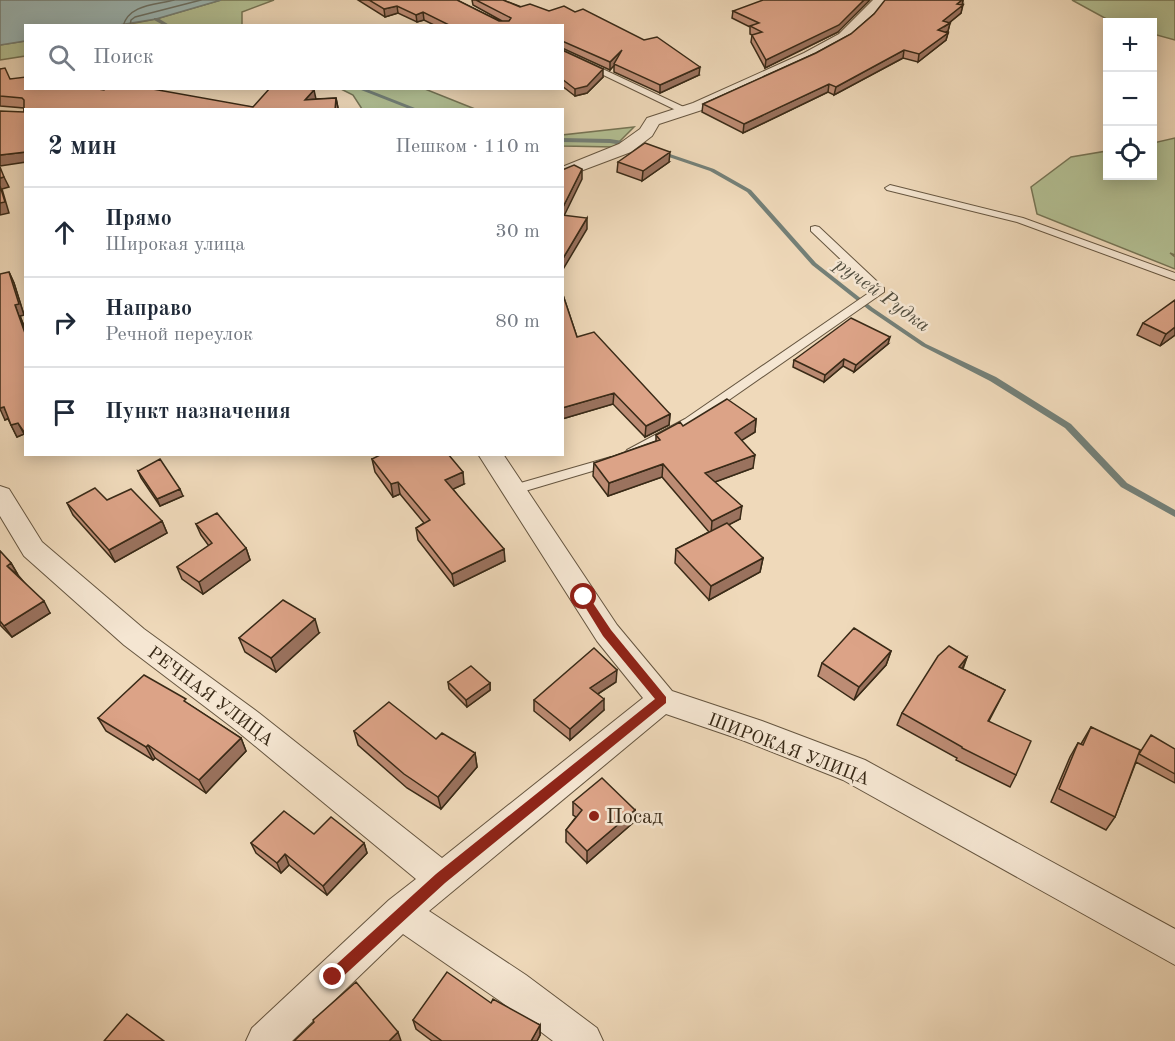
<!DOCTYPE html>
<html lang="ru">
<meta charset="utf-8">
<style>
body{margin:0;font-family:"Old Standard TT",serif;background:#f6f6f7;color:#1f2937}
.controls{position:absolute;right:18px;top:18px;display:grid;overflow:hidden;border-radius:0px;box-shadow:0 3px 15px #0003}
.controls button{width:54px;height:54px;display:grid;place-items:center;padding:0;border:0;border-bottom:2px solid #e0e1e3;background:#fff;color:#1f2937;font:30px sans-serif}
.stop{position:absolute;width:18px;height:18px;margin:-14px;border:4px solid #8f2418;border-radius:50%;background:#fff}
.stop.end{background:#8f2418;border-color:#fff;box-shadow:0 2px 6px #0008}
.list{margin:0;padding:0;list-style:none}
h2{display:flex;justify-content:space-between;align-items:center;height:78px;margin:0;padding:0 24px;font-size:26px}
h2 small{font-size:20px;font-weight:400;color:#747a83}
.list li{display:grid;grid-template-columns:39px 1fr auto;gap:18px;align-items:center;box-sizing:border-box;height:90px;padding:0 24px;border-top:2px solid #e0e1e3}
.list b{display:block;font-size:22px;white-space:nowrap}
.list p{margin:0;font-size:20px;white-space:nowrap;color:#747a83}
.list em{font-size:20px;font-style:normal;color:#747a83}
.icon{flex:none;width:33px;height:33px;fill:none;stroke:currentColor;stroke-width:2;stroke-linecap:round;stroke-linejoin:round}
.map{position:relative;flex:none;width:1175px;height:1041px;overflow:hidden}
.search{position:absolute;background:#fff;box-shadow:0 3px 15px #0003;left:24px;top:24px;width:540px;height:66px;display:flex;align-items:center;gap:15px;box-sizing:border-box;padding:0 21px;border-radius:0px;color:#747a83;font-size:22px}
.panel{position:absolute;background:#fff;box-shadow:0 3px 15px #0003;left:24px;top:108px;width:540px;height:348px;border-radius:0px}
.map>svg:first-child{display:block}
</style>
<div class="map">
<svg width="1175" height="1041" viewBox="0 0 1175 1041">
<rect width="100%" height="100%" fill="#efd9ba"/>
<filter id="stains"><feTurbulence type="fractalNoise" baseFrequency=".00333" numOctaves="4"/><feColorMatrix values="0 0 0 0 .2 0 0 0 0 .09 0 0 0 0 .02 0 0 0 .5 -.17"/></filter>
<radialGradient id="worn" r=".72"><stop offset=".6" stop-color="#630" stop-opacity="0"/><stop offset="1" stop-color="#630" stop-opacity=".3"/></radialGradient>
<!-- green -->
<path fill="#b3c094" stroke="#767556" stroke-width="1.5" d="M221,0H274L242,12V25L119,26L156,19Z
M1072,0H1175V40L1153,34L1152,22H1112Z
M25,41V56L0,60V45Z
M341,89H425L475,109H362L353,95Z
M634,127L614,147L563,146L562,135Z
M1175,138V255L1170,253L1175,257V269L1037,214L1031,187L1071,157L1107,151L1108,176H1152L1153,143Z"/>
<!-- water -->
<path fill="#9cb9b8" stroke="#748078" stroke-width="1.5" d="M0,0H221L156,19L119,25L26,26L25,41L0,45Z"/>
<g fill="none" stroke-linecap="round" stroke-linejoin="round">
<!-- shore -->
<path stroke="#6a7268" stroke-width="1.5" d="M123,26C129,4 156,5 174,0
M130,26L131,20L135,17L201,0"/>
<!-- stream -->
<path fill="#748078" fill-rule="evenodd" d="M154,18H158L171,26H165L154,20Z
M356,88H364L420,110H412Z
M562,138L610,139L629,142L632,144L629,146L610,143L562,142Z
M660,152H664L714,169L751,190L816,263L873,308L926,344L996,377L1071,424L1127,483L1175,510V517L1121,487L1065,428L990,381L922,346L869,310L812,265L747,192L710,171L660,154Z"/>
<defs>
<path id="lane" d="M562,50L688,109L689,111L682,113L562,55Z
M890,185L1023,218L1175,273V280L1017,222L887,190L885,188Z
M815,226L819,227L884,288V292L693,425L635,456H627L625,453L627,450L685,419L873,290L811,231V227Z
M611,457L616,458L617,461L616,464L515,494L508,489L510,486Z"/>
<path id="street" d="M873,0H887L871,20L849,40L814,59L705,109L659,124L652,136L631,152L562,178V167L619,144L640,129L647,118L693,103L804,53L839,34Z
M478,454H503L617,625L672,691L762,721L865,760L1175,929V965L843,780L742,740L666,714L429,911L526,975L597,1028L603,1041H553L500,1001L403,934L292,1041H246L252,1028L389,900L416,879L237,731L124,645L24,556L0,516V486L9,489L42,542L144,629L259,713L442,858L643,698L597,641Z"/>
</defs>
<!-- lane casing -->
<use href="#lane" stroke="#665640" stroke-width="2"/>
<!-- street casing -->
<use href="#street" stroke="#665640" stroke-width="2"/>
<!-- lane -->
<use href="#lane" fill="#f5e6d2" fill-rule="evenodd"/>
<!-- street -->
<use href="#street" fill="#f5e6d2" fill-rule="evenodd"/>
</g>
<!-- wall -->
<path fill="#bd8c74" stroke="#392a17" stroke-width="1.5" d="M358,0H457L499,21H502L473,5L472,0H503L699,75L660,93L614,72V65L610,70L562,48V26H436L424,20L417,22L398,13L385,17Z
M963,0L961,13L949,23H950L948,31L946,32L948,33L946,40L918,62L903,58L834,95L828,92L743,133L702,112L703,104L816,53L851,34L874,14Z
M733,11L838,32L765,68L751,42L752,35L750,34V27L732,18Z
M562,50L603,77L587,93L575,96L562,86Z
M0,69L10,79L26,88L253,107L315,99L336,98L338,108L26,110L24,112V108L0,106Z
M618,162H669L642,181L617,172Z
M9,272L14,283L24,315L20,316L26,331V437L24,434L17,437L8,419L5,420Z
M562,292L577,337L670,414L669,425L645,437L613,404L562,419Z
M1143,323L1175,335L1160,346L1137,335Z
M888,344L854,372L843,366L824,382L793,367L794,360Z
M756,419L755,432L741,440L753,468L715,482L740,519L728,525L763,558L760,572L709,600L675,563L676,549L709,532L662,477L608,496L593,476L594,463L656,441V435L683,426Z
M372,459L464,484L453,489L505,561L454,586L418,540L416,528L424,523L400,494L393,497L375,472Z
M138,471L183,496L160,506L141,478Z
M107,500L162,521L167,533L115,562L73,515L67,503Z
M196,524L246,548L250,560L203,594L182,579L177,567L209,546L201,535Z
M0,551L11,563L18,575L50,613L12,637L0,625Z
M319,633L276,672L245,652L239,638Z
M891,651L886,665L854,700L818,676L822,663Z
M967,657L963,669L1005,690L989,721L1016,775L1010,787L956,760L957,758L897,725L902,713Z
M448,682L490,683V690L467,707L449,689Z
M616,682L598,694L604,710L570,740L534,711V700Z
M188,704L241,738L246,751L206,793L155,758L153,760L106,731L98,718Z
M1091,727L1139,754L1175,749V783L1136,762L1115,817L1106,830L1051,802L1070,757L1078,743L1081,744Z
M354,731L436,739L475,753L477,767L441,809L407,788L358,745Z
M573,802L635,810L634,822L587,863L566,842V830L576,817L573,815Z
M314,834L364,843L367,853L327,895L289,865L281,873L256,853L251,843Z
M491,1003L540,1025V1035L537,1041H432L416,1029L413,1020Z"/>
<!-- shaded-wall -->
<path fill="#9a725e" stroke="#392a17" stroke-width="1.5" d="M864,0H870L838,32L765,68L766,60Z
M962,0H963L962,6L963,5L961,13L944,27L950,23L948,31L936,38L938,30L943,21L957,4Z
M397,6L398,13L385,17L384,9Z
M423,12L424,20L417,22L416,15Z
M948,33L946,40L918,62L919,54Z
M622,50L621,58L610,70V62Z
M904,50L903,58L834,95L836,87Z
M700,67L699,75L660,93V85Z
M603,69V77L587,93L575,96V89Z
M829,84L828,92L743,133L744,124Z
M314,90L316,99L305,100Z
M336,98L338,108V110H335Z
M26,152V162L0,166V155Z
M670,152L669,162L642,181L643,171Z
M582,169V179L562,220V209Z
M4,177L9,187L2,189L9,213L0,215V178Z
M587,218V229L562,271V260Z
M9,272L14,283L24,315L20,316L26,331V336L15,305Z
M1175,327V335L1160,346L1166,334Z
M890,337L888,344L854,372L856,365Z
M844,359L843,366L824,382L825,375Z
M614,393L613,404L562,419V408Z
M4,407L9,418L5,420L0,409V408Z
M670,414L669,425L645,437L646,426Z
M756,419L755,432L733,446L735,433Z
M18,423L24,434L17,437L11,425Z
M755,455L753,468L704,486L705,473Z
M663,464L662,477L608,496L609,483Z
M463,472L464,484L447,492L445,480Z
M398,482L400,494L393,497L391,484Z
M180,489L183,496L160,506L157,499Z
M742,506L740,519L711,534L712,521Z
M162,521L167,533L115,562L109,550Z
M246,548L250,560L203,594L199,582Z
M504,549L505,561L454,586L452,574Z
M763,558L760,572L709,600L711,586Z
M11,563L18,575L7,566Z
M44,601L50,613L12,637L4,626Z
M315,619L319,633L276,672L271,658Z
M891,651L886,665L854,700L859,687Z
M967,657L962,669L959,667Z
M617,670L616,682L590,699V688Z
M490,683V690L467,707L466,700Z
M604,699V710L570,740V729Z
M241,738L246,751L206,793L199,780Z
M148,745L155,758L153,760L146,747Z
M475,753L477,767L441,809L438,797Z
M635,810L634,822L587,863V851Z
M364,843L367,853L327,895L323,886Z
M285,854L289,865L281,873L277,863Z
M540,1025V1035L537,1041H531Z
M398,1032L401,1041H389Z"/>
<!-- building -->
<path fill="#dca387" stroke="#392a17" stroke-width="1.5" d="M369,0H457L499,21H509L511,18L476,0H503L520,7L530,4L549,11L564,6L575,12L583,9L644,40L657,37L700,67L660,85L614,64L622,50L610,62L562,41V26H451L423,12L416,15L397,6L384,9Z
M763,0H864L839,25L766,60L752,35L762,32L750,26L759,23L733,11Z
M885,0H962L957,4L963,5L943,21L950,23L938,30L948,33L919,54L904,50L836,87L829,84L744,124L703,104L816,53L851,34L874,14Z
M562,50L603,69L587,86L575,89L562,79Z
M5,68L10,79L26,77V88H92L104,90L106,88H147L253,107L270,88H303L314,90L305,100L336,98L335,110H26V152L0,155V111L24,112V100L22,98L0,96V69Z
M645,143L670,152L643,171L618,162Z
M574,165L582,169L562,209V170Z
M0,167L4,177L0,178Z
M0,186L5,202L0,203Z
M562,215L587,218L562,260Z
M9,272L19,304L15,305L26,336V431L24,432L18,423L11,425L4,407L0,408V274Z
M562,292L577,337L594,332L670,414L646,426L614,393L562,408Z
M1175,300V327L1166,334L1143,323Z
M851,318L890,337L856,365L844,359L825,375L794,360Z
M727,399L756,419L735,433L755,455L705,473L742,506L712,521L663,464L609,483L594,463L660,440L656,435L680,422L683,426Z
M382,454H448L463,472L445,480L504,549L452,574L416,528L430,520L398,482L391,484L372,459Z
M160,459L180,489L157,499L138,471Z
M95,488L107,500L131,489L162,521L109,550L67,503Z
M217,513L246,548L199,582L177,567L212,543L196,524Z
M727,523L763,558L711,586L676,549Z
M0,551L11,563L7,566L44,601L4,626L0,621Z
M283,600L315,619L271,658L239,638Z
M854,628L891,651L859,687L822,663Z
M949,646L967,657L959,667L1005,690L988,721L1031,741L1016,775L962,748V747L902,713L938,656Z
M594,648L617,670L590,688L604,699L570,729L534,700Z
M471,666L490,683L466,700L448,682Z
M144,675L186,699L184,701L241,738L199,780L148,745L146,747L98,718Z
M389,702L436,739L442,733L475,753L438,797L404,774L354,731Z
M1091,727L1140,750L1115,817L1059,789L1078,743L1083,745Z
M1151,735L1175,749V774L1139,754Z
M602,778L635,810L587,851L566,830L582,810L573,802Z
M284,811L314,834L331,817L364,843L323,886L285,854L277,863L251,843Z
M447,972L491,1003L493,999L540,1025L531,1041H442L413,1020Z
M356,982L398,1032L389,1041H294L314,1022L313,1020Z
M127,1014L164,1041H104Z"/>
<!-- route -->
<path fill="#8f2418" d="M584,593L587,594L611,630L666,697V703L445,883L338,981L333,983L328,981L326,977L328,972L436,874L655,699L603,636L579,597Z"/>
<!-- markers -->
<circle fill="#8f2418" stroke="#f5e6d2" stroke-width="2" cx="594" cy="816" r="6"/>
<g text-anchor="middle" stroke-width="5" stroke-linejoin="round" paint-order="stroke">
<!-- street labels -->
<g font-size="18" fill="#392a17" stroke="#f5e6d2">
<text transform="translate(211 696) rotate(37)" y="6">РЕЧНАЯ УЛИЦА</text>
<text transform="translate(789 749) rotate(21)" y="6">ШИРОКАЯ УЛИЦА</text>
</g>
<!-- water labels -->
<g font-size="20" font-style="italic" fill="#524e3f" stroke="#f5e6d2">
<text transform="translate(883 294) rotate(36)" y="7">ручей Рудка</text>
</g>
<!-- near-poi labels -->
<g font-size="21" fill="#392a17" stroke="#f5e6d2" text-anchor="start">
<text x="606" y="823">Посад</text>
</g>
</g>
<rect width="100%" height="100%" filter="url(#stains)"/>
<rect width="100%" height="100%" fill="url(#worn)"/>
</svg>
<div class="controls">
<button>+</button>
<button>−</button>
<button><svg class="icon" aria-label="locate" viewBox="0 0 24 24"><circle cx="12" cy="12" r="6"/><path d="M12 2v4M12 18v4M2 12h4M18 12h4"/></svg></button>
</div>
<div class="stop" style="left:584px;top:597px"></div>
<div class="stop end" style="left:333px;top:977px"></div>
<div class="search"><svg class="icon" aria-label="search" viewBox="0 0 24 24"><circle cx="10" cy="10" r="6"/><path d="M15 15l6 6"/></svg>Поиск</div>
<section class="panel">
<h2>2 мин<small>Пешком · 110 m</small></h2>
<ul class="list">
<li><svg class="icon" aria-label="ahead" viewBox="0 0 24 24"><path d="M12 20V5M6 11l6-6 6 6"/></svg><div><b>Прямо</b><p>Широкая улица</p></div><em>30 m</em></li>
<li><svg class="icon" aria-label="right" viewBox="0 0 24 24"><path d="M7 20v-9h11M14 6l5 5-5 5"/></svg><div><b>Направо</b><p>Речной переулок</p></div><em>80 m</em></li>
<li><svg class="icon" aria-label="arrive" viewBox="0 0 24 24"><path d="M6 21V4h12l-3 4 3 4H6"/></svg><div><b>Пункт назначения</b></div></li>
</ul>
</section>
</div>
